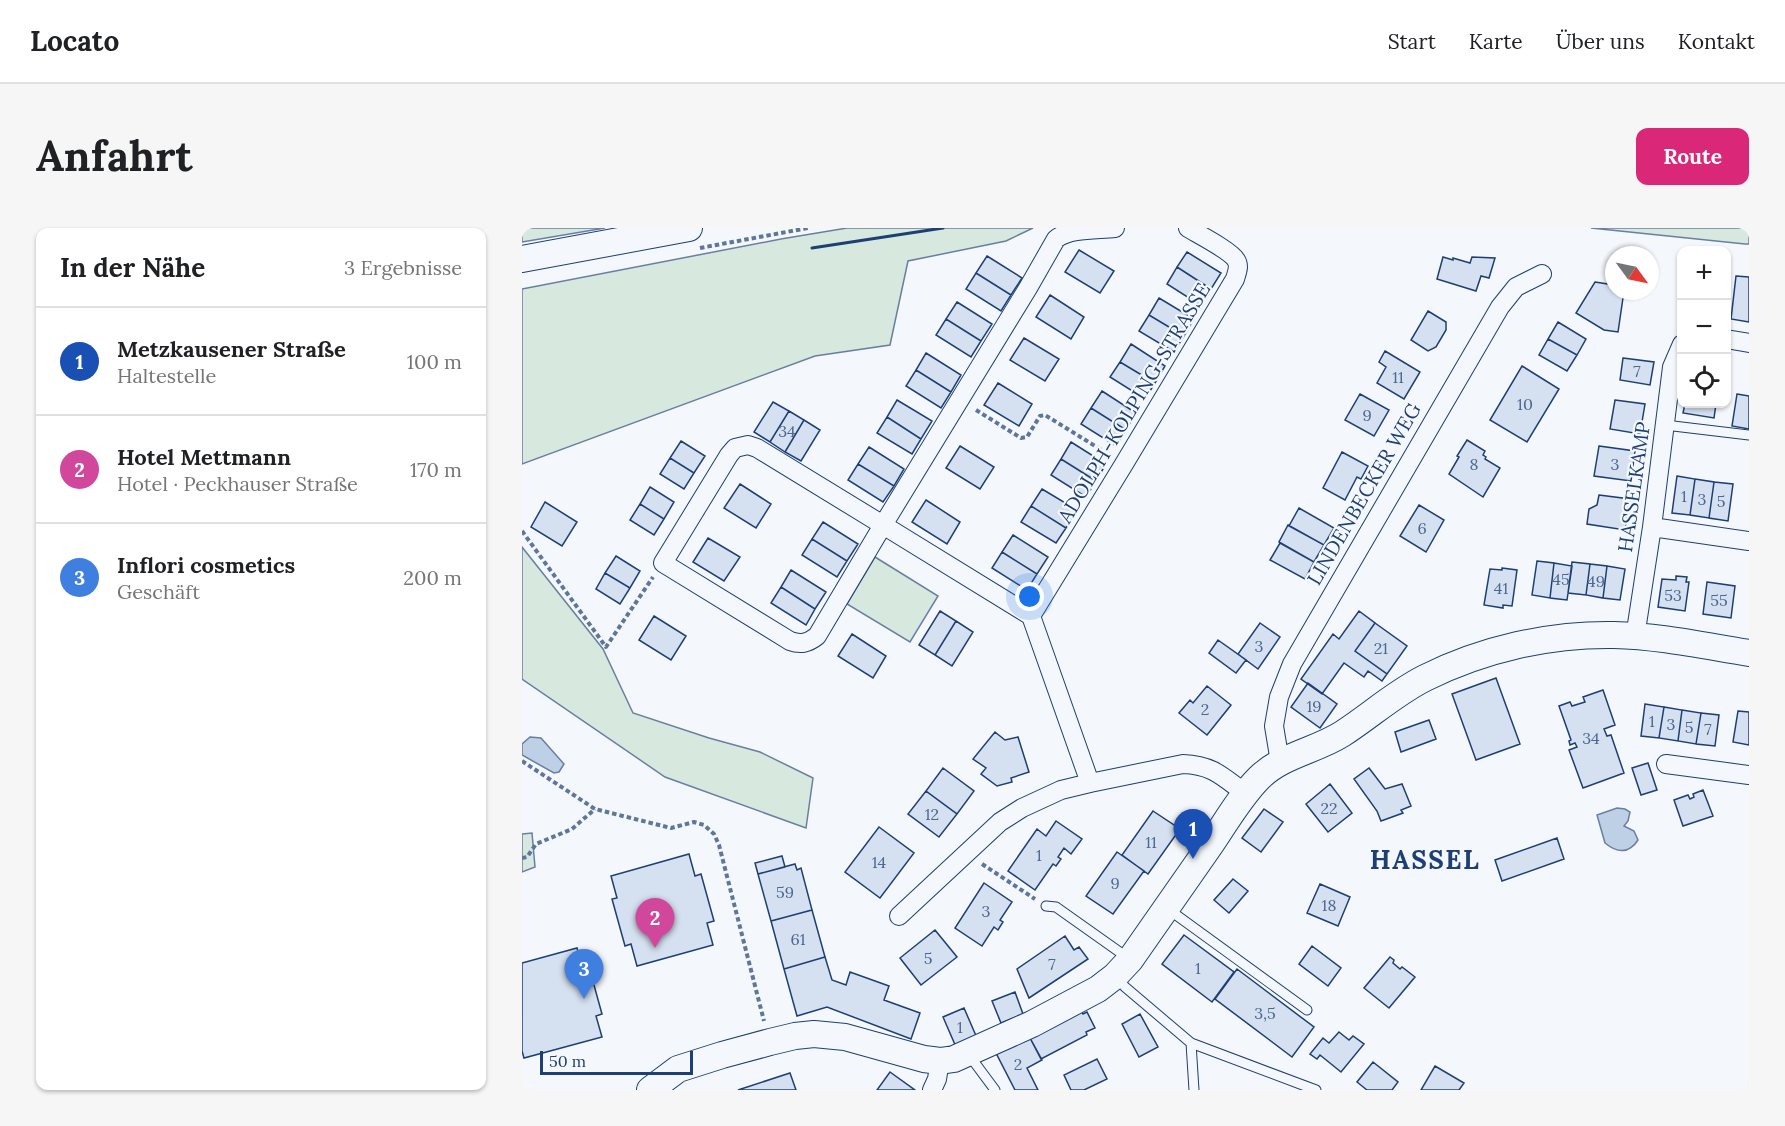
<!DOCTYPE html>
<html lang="de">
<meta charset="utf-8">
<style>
body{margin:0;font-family:Lora,serif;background:#f6f6f6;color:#202124}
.controls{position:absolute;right:18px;top:18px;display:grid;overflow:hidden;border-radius:12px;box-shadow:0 2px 4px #0004}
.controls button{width:54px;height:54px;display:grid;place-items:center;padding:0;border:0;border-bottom:2px solid #e0e0e0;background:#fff;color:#202124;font:30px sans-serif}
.compass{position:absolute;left:1083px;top:18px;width:54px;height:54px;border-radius:50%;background:#fff;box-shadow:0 2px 4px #0004;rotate:123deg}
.scale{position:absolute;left:18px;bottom:15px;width:153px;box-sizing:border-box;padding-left:6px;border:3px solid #1d3f73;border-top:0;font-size:16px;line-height:21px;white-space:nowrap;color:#1d3f73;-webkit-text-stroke:4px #f4f7fb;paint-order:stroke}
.you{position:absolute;left:508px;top:369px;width:21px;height:21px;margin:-15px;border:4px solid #fff;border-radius:50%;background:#1a73e8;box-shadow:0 0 0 9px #1a73e833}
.badge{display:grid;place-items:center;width:39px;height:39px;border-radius:50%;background:#db2777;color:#fff;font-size:20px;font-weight:700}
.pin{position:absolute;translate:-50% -50px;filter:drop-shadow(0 2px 3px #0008)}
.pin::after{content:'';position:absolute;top:32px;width:21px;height:18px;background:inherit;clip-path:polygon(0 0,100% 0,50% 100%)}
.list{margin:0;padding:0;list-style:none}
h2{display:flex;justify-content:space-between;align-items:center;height:78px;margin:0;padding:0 24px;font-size:26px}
h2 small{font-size:20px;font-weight:400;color:#757577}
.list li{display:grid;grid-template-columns:39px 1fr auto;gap:18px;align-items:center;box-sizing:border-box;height:108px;padding:0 24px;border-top:2px solid #e0e0e0}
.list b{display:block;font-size:22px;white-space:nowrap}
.list p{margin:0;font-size:20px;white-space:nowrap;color:#757577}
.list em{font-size:20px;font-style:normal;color:#757577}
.icon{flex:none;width:33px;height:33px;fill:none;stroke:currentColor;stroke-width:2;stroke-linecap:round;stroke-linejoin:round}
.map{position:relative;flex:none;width:1227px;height:862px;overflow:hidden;border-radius:12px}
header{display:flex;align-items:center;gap:36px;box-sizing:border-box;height:84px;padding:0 30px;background:#fff;border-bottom:2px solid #e0e0e0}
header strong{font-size:28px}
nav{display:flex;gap:33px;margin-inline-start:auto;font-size:21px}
.intro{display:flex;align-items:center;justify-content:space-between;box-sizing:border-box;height:144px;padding:0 36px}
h1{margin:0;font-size:42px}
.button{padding:15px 27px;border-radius:12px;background:#db2777;color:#fff;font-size:21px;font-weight:700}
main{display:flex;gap:36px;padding:0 36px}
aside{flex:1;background:#fff;border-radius:12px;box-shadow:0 2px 4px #0004}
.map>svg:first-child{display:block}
</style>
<header>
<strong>Locato</strong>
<nav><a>Start</a><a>Karte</a><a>Über uns</a><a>Kontakt</a></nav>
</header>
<div class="intro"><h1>Anfahrt</h1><a class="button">Route</a></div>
<main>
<aside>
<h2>In der Nähe<small>3 Ergebnisse</small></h2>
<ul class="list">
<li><span class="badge" style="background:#1a4fb4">1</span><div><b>Metzkausener Straße</b><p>Haltestelle</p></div><em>100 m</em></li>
<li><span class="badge" style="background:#d1479c">2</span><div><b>Hotel Mettmann</b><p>Hotel · Peckhauser Straße</p></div><em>170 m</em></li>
<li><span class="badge" style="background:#3f7fe0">3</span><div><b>Inflori cosmetics</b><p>Geschäft</p></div><em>200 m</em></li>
</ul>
</aside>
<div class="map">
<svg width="1227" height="862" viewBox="0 0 1227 862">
<rect width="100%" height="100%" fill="#f4f7fb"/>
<!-- green -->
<path fill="#d7e8df" stroke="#687fa3" stroke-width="1.5" d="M0,0H83L0,14Z
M325,0H511L484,13L386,33L368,117L293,128L0,236V61L259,11Z
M1069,0H1227V16H1223Z
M0,319L81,421L111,485L187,510L238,524L291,550L284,600L143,549L0,451Z
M353,329L416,368L388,414L325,376Z
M10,605L13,639L0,644V606Z"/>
<!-- water -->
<path fill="#bed0e5" stroke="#687fa3" stroke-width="1.5" d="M8,509L19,510L42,536L37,544L32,545L0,527V516Z
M1095,580L1103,581L1108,584L1106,593L1102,598L1112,603L1116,612C1107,626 1095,625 1083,615L1075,587Z"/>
<!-- building -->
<path fill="#d5e0f0" stroke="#1d3f73" stroke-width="1.5" d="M557,22L592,43L578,65L543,44Z
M665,24L699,45L689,61L655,39Z
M465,28L500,50L489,67L454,45Z
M921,29L931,32V30L948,35L950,29L973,30L967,50L959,48L954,63L915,51Z
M655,39L689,61L678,77L645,56Z
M454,45L489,67L479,83L444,61Z
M1214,48L1227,49V94L1209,91Z
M1073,54L1092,57V63H1102L1096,104L1082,102L1054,85Z
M528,67L562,89L549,111L514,89Z
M637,70L672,91L662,108L627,87Z
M435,74L470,96L459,113L424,91Z
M906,83L924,94V102L914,119L906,123L889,112Z
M627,87L662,108L652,124L617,103Z
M424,91L459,113L449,129L414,107Z
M1036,94L1064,111L1055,127L1026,111Z
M502,110L537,131L523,153L488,132Z
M1026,111L1055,127L1045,143L1017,127Z
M609,116L643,138L633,155L598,134Z
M863,123L898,144L882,171L855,155L864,139L857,134Z
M404,125L439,147L429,164L394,142Z
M1101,130L1132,134L1128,157L1098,152Z
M598,134L633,155L623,171L588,149Z
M1000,138L1037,161L1005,214L968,192Z
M394,142L429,164L419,180L384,158Z
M476,155L510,176L497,198L462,177Z
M580,163L614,185L604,202L569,180Z
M838,166L867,182L852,208L823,192Z
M1215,166L1227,168V201L1210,198Z
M375,172L410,193L399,211L365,189Z
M1093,172L1123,176L1118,206L1088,201Z
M251,174L267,183L248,214L232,204Z
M1163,176H1194L1192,190L1161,185Z
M569,180L604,202L594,218L559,196Z
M267,183L282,192L263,224L248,214Z
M365,189L399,211L390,226L355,205Z
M282,192L298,202L279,233L263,224Z
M945,212L963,223L961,227L964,229L963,231L978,240L961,269L927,246L937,229L935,228Z
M159,213L183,228L172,245L148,230Z
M549,214L584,236L574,253L539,231Z
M438,218L472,239L458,261L424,240Z
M1077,218L1113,223L1109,253L1072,248Z
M347,219L382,241L372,258L336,236Z
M820,224L846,238L839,251L835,249L823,272L801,260Z
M148,230L172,245L162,261L138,246Z
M539,231L574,253L564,269L529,247Z
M336,236L372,258L361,274L326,252Z
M1155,248L1173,251L1168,287L1150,285Z
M1173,251L1192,254L1187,290L1168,287Z
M1192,254L1211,256L1206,293L1187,290Z
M218,256L249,276L234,300L202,280Z
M128,259L152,274L142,291L118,276Z
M520,261L555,282L544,300L509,278Z
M1077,267L1108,271L1103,302L1065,296L1067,281L1075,277Z
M404,272L438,294L425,316L390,294Z
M23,274L55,294L40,318L9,299Z
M118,276L142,291L132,307L108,292Z
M897,277L922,292L904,324L878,308Z
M509,278L544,300L534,315L499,294Z
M777,280L812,300L802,317L767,298Z
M301,294L336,316L325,333L290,311Z
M766,297L802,317L792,334L757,314Z
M491,307L526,329L515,346L480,324Z
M186,310L218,329L202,353L171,334Z
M290,311L325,333L315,349L280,327Z
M758,315L792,334L783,351L748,332Z
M480,324L515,346L505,362L470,340Z
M94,328L118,343L108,360L83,345Z
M1015,333L1032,335L1028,370L1010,367Z
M1050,334L1068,336L1064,367L1046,365Z
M1032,335L1050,338L1045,372L1028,370Z
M1068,336L1085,338L1081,370L1064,367Z
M1085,338L1103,341L1098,372L1081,370Z
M980,340L995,342L990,378L981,377V380L962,377L968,341L980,342Z
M269,342L304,364L293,381L259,359Z
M83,345L108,360L98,376L74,361Z
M1154,348L1165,349L1164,354H1167L1163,383L1136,379L1140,351L1154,352Z
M1185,354L1213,358L1209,390L1181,386Z
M259,359L293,381L284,397L249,375Z
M418,383L434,393L413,427L397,417Z
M837,383L853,395L833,423L865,446L860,453L846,443L842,449L822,435L800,466L779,451L811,406L817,411Z
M132,388L164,408L149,432L117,412Z
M434,393L451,404L430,438L413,427Z
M738,395L758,409L736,441L716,426Z
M853,395L885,418L865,446L833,423Z
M330,406L364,428L351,450L316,428Z
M696,412L724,432L714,445L687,425Z
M974,450L998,516L954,532L930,466Z
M786,455L815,476L798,500L769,479Z
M685,458L709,477L685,507L657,485L668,472L671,475Z
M1081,462L1093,497L1082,501L1085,508L1089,507L1102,545L1061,560L1047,522L1055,519L1053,515L1048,517L1047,513L1049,512L1037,478L1048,474L1050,478L1063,474L1061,469Z
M1123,476L1142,479L1137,510L1119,508Z
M1142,479L1160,482L1156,513L1137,510Z
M1160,482L1179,485L1174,516L1156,513Z
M1216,483L1227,484V517L1211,514Z
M1179,485L1197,487L1193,518L1174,516Z
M907,492L914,511L879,524L873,504Z
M473,504L483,512L496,509L507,544L489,550L490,554L475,558L459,546L464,540L451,531Z
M1126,535L1135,562L1119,567L1110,540Z
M421,540L452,563L435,586L404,563Z
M847,540L863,561L880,556L889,578L879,582L881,585L859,593L855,583L832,551Z
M808,556L830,585L806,604L784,576Z
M1181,562L1191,588L1161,598L1152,572L1166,567L1168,571L1172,569L1171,566Z
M404,563L435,586L417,609L386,586Z
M742,581L761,594L739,624L720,610Z
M631,583L658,601L626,646L600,627Z
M534,593L560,611L549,626L542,620L536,629L539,631L534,638L531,636L513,662L486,643L515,601L524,608Z
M357,599L392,625L358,670L323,644Z
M1035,610L1042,631L980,653L973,632Z
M595,624L622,643L591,686L564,668Z
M167,626L173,648L179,646L192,693L185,695L191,717L115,738L109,716L103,718L90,671L95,670L89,648Z
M260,628L263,639L236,646L233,635Z
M273,636L275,642L279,640L290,682L249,693L236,646Z
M711,651L726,663L707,685L692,672Z
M462,655L490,674L478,692L481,694L476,702L472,699L460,718L433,700Z
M798,656L828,669L816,698L785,685Z
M290,682L303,729L262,741L249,693Z
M413,702L435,729L399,757L378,730Z
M662,707L712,744L690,774L640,736Z
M543,708L552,722L557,719L566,731L507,770L495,741Z
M790,718L819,740L806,758L777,736Z
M55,720L61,741L67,739L80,786L74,788L80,809L2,830L0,823V735Z
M303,729L310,752L324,757L328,744L367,758L362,772L398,785L389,811L305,779L275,788L262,741Z
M868,729L872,732L871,735L878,741L880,739L893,749L867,780L842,760Z
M715,741L792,799L770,829L693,771Z
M493,764L501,786L479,795L470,773Z
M442,780L455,810L434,819L421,789Z
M559,782L561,786L565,784L573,800L564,804L565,807L519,831L507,808Z
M618,786L636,819L617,829L600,796Z
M817,804L827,812L831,808L842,816L819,844L798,827L795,831L788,826L801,810L807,815Z
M507,808L520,832L505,840L516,862H493L474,825Z
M575,831L585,851L562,862H549L542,847Z
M851,834L876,854L870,862H845L835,854Z
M913,838L942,855L937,862H899Z
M368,844L393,862H355Z
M268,845L274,862H216Z"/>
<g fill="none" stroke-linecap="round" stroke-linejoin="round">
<defs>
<path id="lane" d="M1143,197L1227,207
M524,678L534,679L606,730
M646,681L785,782
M595,750L603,759L669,815L794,862
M669,815L672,862
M447,827L473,862"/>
<path id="street" d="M1204,111L1227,115
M226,217L235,220L361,297L295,408C286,415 279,417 268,413L141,335L207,227L213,220Z
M1130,299L1227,313
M509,388L602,236L713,51C715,44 718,38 714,32C709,23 676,6 666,0
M1113,409L1130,299L1150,139L1160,116
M758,534L752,498L757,469L770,436L978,79L994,59L1020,46
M1144,536L1227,547
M568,555L509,388L361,297L506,60L534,11C548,0 575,2 593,0
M377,688L478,594L500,580L539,562L568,555L661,536C691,537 701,549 724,566
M410,862L415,851L418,833"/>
<path id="secondary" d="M0,31L167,0
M128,862L156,841L200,827L248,814L273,808L292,806L323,809L402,831L418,833L432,831L510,796L576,761L593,748L608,732C635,693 662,655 689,616C704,594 718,569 737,550C760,527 793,523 820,506C848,488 873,465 903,450C961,421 1027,406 1092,407C1137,408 1183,418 1227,425"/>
</defs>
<!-- lane casing -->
<use href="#lane" stroke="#1d3f73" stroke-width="11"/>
<!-- street casing -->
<use href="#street" stroke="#1d3f73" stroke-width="20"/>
<!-- secondary casing -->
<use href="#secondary" stroke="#1d3f73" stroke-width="28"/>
<!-- path -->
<path stroke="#5e769c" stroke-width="4" stroke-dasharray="4.5 3" stroke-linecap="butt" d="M178,20L286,0
M454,182L499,210L505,209L518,188L523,187L586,226
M0,303L84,419L131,349
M0,533L73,581L149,600L172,594L182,597L192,606L197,617L242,793
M0,630L5,629L14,616L50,601L73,581
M460,636L513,671"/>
<!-- lane -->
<use href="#lane" stroke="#f4f7fb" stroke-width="9"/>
<!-- street -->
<use href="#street" stroke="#f4f7fb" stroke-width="18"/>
<!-- secondary -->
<use href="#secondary" stroke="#f4f7fb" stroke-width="26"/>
<!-- wall -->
<path stroke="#1d3f73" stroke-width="3" d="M290,20L421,0"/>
</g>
<g text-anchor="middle" stroke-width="4.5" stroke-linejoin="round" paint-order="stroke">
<!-- number labels -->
<g font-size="16" fill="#4b6792">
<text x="1115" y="149">7</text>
<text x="876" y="155">11</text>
<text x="1003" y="182">10</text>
<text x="845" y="193">9</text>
<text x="265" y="209">34</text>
<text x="952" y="242">8</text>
<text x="1093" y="242">3</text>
<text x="1162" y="274">1</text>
<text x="1180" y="277">3</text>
<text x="1199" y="279">5</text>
<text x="900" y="306">6</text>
<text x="1039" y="357">45</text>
<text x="1074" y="359">49</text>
<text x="979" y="366">41</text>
<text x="1151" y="373">53</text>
<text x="1197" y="378">55</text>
<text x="737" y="424">3</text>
<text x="859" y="426">21</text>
<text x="792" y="484">19</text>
<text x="683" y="487">2</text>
<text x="1130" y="499">1</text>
<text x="1149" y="502">3</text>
<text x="1167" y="505">5</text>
<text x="1186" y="507">7</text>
<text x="1069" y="516">34</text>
<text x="807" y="586">22</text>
<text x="410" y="592">12</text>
<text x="629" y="620">11</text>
<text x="517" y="633">1</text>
<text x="357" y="640">14</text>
<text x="593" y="661">9</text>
<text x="263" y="670">59</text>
<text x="807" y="683">18</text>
<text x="464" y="689">3</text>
<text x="276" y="717">61</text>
<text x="406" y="736">5</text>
<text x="530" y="742">7</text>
<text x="676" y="746">1</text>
<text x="743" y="791">3,5</text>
<text x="438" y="805">1</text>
<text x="496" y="842">2</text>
</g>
<!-- street labels -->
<g font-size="20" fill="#1d3f73" stroke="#f4f7fb">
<text transform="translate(612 175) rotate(-59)" y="7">ADOLPH-KOLPING-STRASSE</text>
<text transform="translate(1112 259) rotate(-82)" y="7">HASSELKAMP</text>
<text transform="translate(842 266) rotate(-60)" y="7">LINDENBECKER WEG</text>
</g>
<!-- district labels -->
<g font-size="26" font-weight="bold" letter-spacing="1.5" fill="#1d3f73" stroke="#f4f7fb">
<text x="903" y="641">HASSEL</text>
</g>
</g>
</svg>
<div class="controls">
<button>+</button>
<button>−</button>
<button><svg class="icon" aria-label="locate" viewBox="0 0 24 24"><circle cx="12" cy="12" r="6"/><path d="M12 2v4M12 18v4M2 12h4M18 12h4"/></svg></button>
</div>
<svg class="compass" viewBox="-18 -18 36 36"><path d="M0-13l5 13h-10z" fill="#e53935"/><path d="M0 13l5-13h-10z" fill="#757577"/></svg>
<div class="scale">50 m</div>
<div class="you"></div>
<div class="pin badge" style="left:671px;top:631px;background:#1a4fb4">1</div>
<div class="pin badge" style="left:133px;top:720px;background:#d1479c">2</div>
<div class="pin badge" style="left:62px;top:771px;background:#3f7fe0">3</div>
</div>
</main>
